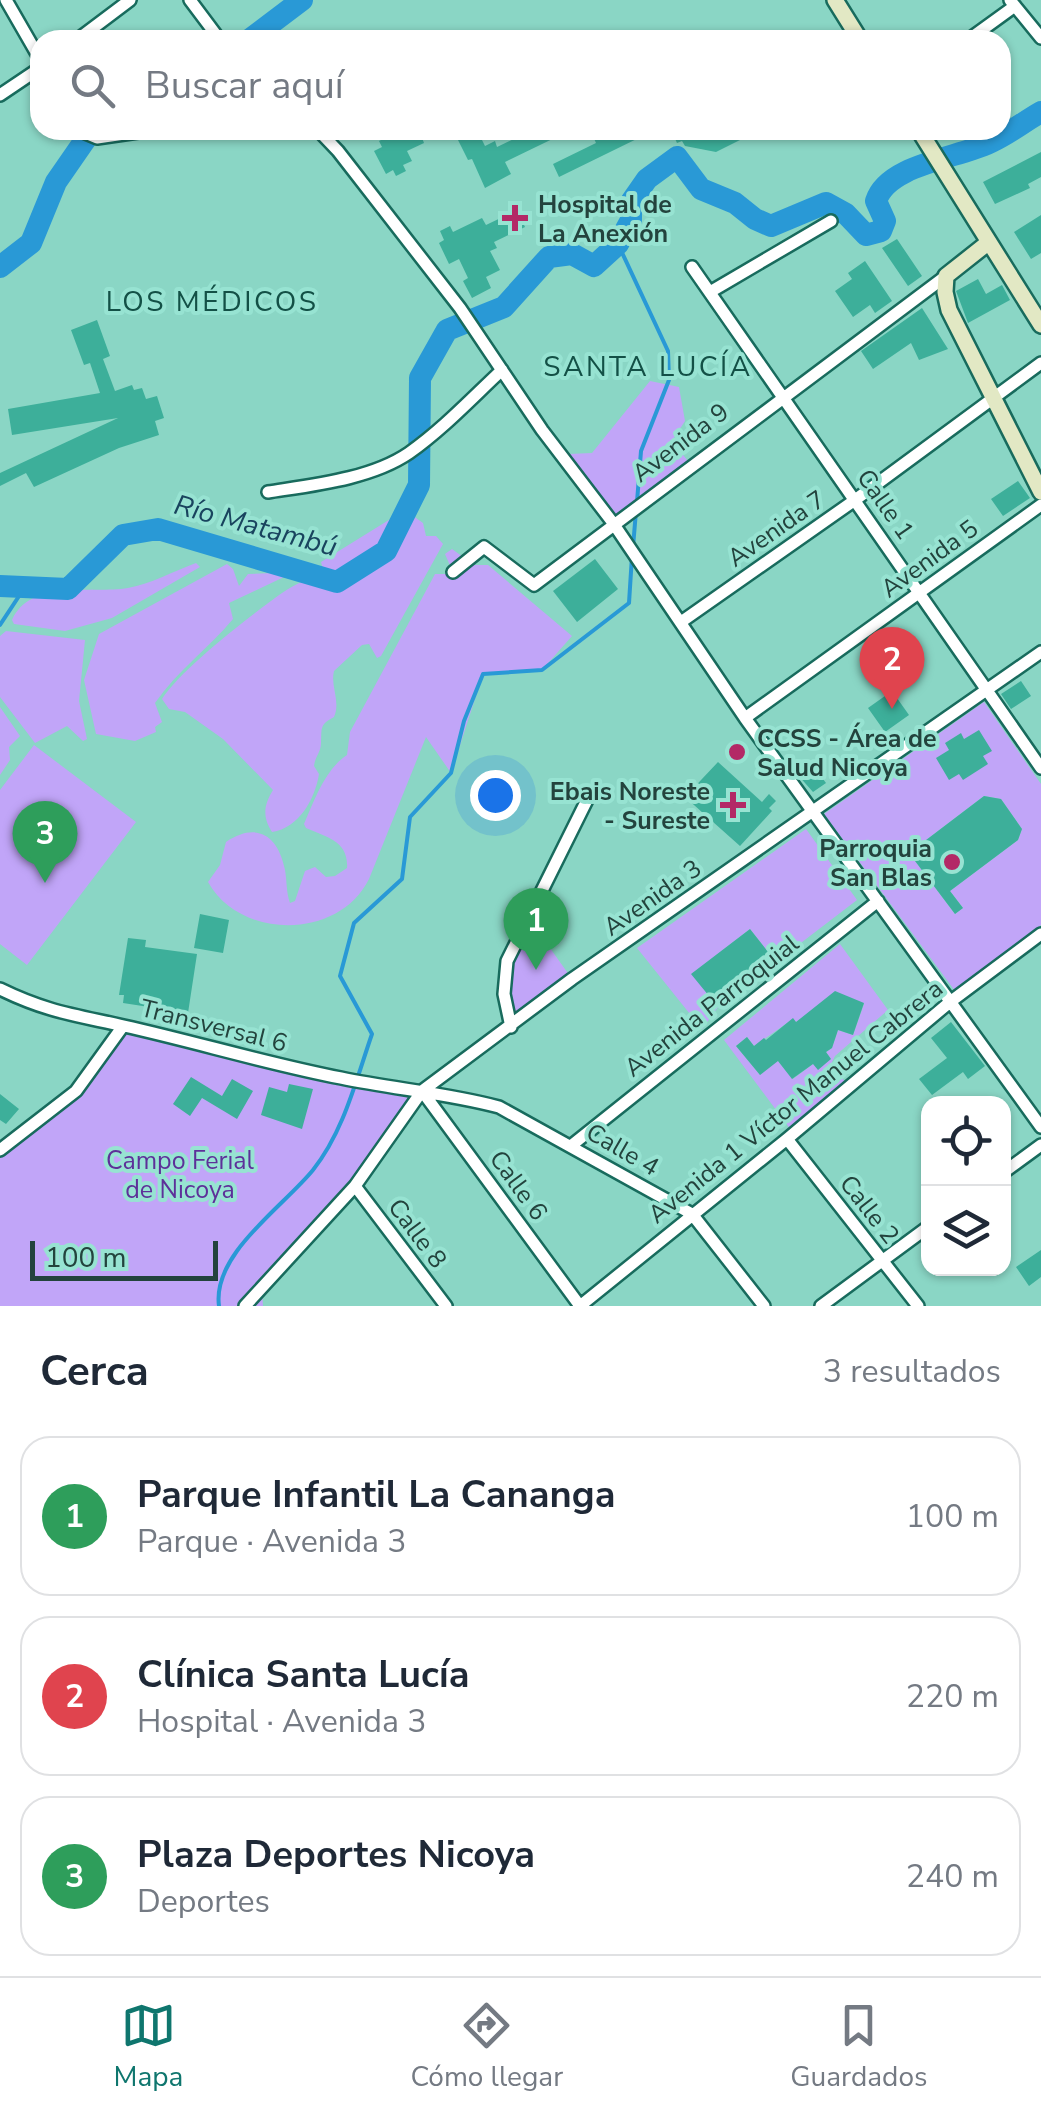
<!DOCTYPE html>
<html lang="es">
<meta charset="utf-8">
<style>
body{margin:0;font-family:"Nunito Sans",sans-serif;background:#f6f6f7;color:#1f2937}
.controls{position:absolute;right:30px;bottom:30px;display:grid;overflow:hidden;border-radius:20px;box-shadow:0 2px 8px #0004}
.controls button{width:90px;height:90px;display:grid;place-items:center;padding:0;border:0;border-bottom:2px solid #e0e1e3;background:#fff;color:#1f2937;font:50px sans-serif}
.scale{position:absolute;left:30px;bottom:25px;width:188px;box-sizing:border-box;padding-left:10px;border:5px solid #23433d;border-top:0;font-size:28px;line-height:35px;white-space:nowrap;color:#23433d;-webkit-text-stroke:8px #97e3d2;paint-order:stroke}
.you{position:absolute;left:495px;top:795px;width:35px;height:35px;margin:-25px;border:8px solid #fff;border-radius:50%;background:#1a73e8;box-shadow:0 0 0 15px #1a73e833}
.badge{display:grid;place-items:center;width:65px;height:65px;border-radius:50%;background:#0f766e;color:#fff;font-size:32px;font-weight:700}
.pin{position:absolute;translate:-50% -82px;filter:drop-shadow(0 2px 5px #0008)}
.pin::after{content:'';position:absolute;top:52px;width:35px;height:30px;background:inherit;clip-path:polygon(0 0,100% 0,50% 100%)}
.list{margin:0;padding:0;list-style:none}
h2{display:flex;justify-content:space-between;align-items:center;height:130px;margin:0;padding:0 40px;font-size:42px}
h2 small{font-size:32px;font-weight:400;color:#747a83}
.list li{display:grid;grid-template-columns:65px 1fr auto;gap:30px;align-items:center;box-sizing:border-box;height:160px;margin:0 20px 20px;padding:0 20px;border:2px solid #e0e1e3;border-radius:30px}
.list b{display:block;font-size:38px;white-space:nowrap}
.list p{margin:0;font-size:32px;white-space:nowrap;color:#747a83}
.list em{font-size:32px;font-style:normal;color:#747a83}
.icon{flex:none;width:55px;height:55px;fill:none;stroke:currentColor;stroke-width:2;stroke-linecap:round;stroke-linejoin:round}
.map{position:relative;flex:none;width:1041px;height:1306px;overflow:hidden}
.search{position:absolute;background:#fff;box-shadow:0 2px 8px #0004;left:30px;right:30px;top:30px;height:110px;display:flex;align-items:center;gap:25px;box-sizing:border-box;padding:0 35px;border-radius:30px;color:#747a83;font-size:38px}
.sheet{height:670px;background:#fff}
nav{display:flex;justify-content:space-around;align-items:center;box-sizing:border-box;height:140px;border-top:2px solid #e0e1e3;background:#fff;font-size:28px;color:#747a83}
nav a{display:grid;justify-items:center;gap:5px}
nav .on{color:#0f766e}
.map>svg:first-child{display:block}
</style>
<div class="map">
<svg width="1041" height="1306" viewBox="0 0 1041 1306">
<rect width="100%" height="100%" fill="#8ad6c5"/>
<!-- green -->
<path fill="#c1a5f8" fill-rule="evenodd" d="M650,381L679,387L685,421L672,441L691,465L617,519L569,454L592,453Z
M405,510L423,523L426,536H436L443,544L381,656L377,658L369,644L362,645L334,671C330,686 341,701 334,717C319,725 322,728 321,743C321,752 315,757 314,766L319,774C315,799 299,828 272,832C262,816 264,805 273,790L223,739L185,712L169,709L162,699C181,669 251,615 282,593C295,584 310,579 323,569L321,562Z
M452,549L474,565H488L572,636L542,670L483,674L451,773L426,737L369,879C339,940 240,940 208,882L220,865L226,842C256,822 278,834 285,870C287,881 286,892 290,903L295,901L305,871L315,867L326,877L335,876L347,868C349,841 326,837 306,828L304,824C314,801 325,769 347,755L350,732L435,574H450L452,570L445,554Z
M196,563L200,567L112,618L65,631L14,624L12,620C30,579 92,594 128,588C151,584 174,571 196,563Z
M227,564L233,569L239,586L248,574L274,573L284,577L229,603L233,619C208,649 177,671 155,703L162,722L155,727L156,732L135,741L96,734L84,680L99,634Z
M6,631L85,640L79,701L87,739L83,741L67,726L35,743L0,697V636Z
M984,702L1041,784V925L955,991L824,814ZM984,796L1001,799L1022,829L1018,840L950,891L963,908L955,914L909,853Z
M0,707L20,736L9,747L10,760L0,775Z
M34,745L136,822L27,965L0,944V790Z
M806,829L857,900L776,962L750,929L692,974L718,1007L702,1029L637,948Z
M528,917L572,979L511,1027L507,961Z
M840,944L888,1010L835,1056L832,1062L835,1070L847,1084L791,1130L724,1040ZM849,998L864,1004L853,1035L838,1030L832,1048L826,1052L831,1059L813,1064L793,1079L773,1055L767,1069L760,1075L736,1046L747,1037L754,1046L793,1019L796,1022Z
M123,1026L422,1091L355,1186L262,1291L263,1306H0V1150L76,1091Z"/>
<g fill="none" stroke-linecap="round" stroke-linejoin="round">
<!-- stream -->
<path stroke="#2999d6" stroke-width="4" d="M618,244L668,351L669,380L641,451L637,502
M633,547L636,511
M0,625L25,587
M219,1306C212,1254 283,1207 313,1170C344,1131 356,1080 372,1034L340,976L354,923L402,879L410,817L451,773L464,721L483,674L542,670L629,603L632,556"/>
<!-- river -->
<path stroke="#2999d6" stroke-width="22" d="M249,40L302,0
M0,267L31,243L56,182L92,130
M0,586L68,589L123,535L158,529L337,582L386,551L419,485L420,378L447,330L504,307L549,257L572,254L594,266L618,244L631,220V202L647,179L677,157L701,189L735,203L755,219L771,226L826,203L846,214L866,235L881,231L885,221L876,201C888,163 962,158 993,141C1010,133 1025,121 1041,112"/>
</g>
<!-- building -->
<path fill="#3daf9a" d="M400,130H419L424,143L407,151L412,161L403,165L406,171L396,176L393,170L386,174L374,151L382,147L379,141Z
M453,130H477L485,146L495,141L497,147L532,130H571L505,162L511,174L485,188L472,159L468,160Z
M590,130H655L559,177L553,164L596,143Z
M671,130H760L716,152L685,146L682,141L677,143Z
M1041,152V177L1028,184L1030,188L995,204L983,182Z
M517,210L525,227L494,242L497,248L490,251L500,270L486,277L491,288L472,298L463,281L468,278L459,259L449,264L439,243L444,240L440,231L450,226L453,232L482,218L486,225Z
M1041,215V253L1031,259L1014,232Z
M897,239L922,276L908,286L882,248Z
M865,261L892,301L875,313L870,305L853,317L835,291L852,279L848,273Z
M978,279L986,294L1002,285L1010,300L968,323L956,291Z
M922,308L948,349L919,360L911,343L873,369L861,351Z
M97,320L110,356L103,359L115,391L132,385L134,390L142,388L146,399L157,396L164,418L155,421L159,435L119,448L34,487L26,473L0,486V473L118,418L12,435L8,409L100,393L90,363L84,365L71,330Z
M1018,481L1030,498L1003,516L991,499Z
M595,559L618,589L577,622L553,591Z
M1021,681L1031,696L1011,709L1001,694Z
M892,691L909,715L885,732L868,708Z
M979,730L992,751L983,756L988,764L963,780L959,774L949,780L936,758L949,750L945,743L961,733L964,739Z
M718,762L762,802L769,794L776,801L769,808L772,811L740,846L685,797Z
M812,764L826,783L813,792L797,774Z
M984,796L1001,799L1022,829L1018,840L950,891L963,908L955,914L909,853Z
M200,914L229,920L223,953L194,948Z
M750,929L776,962L718,1007L691,974Z
M128,938L146,940L145,947L197,954L188,1013L123,1003L124,995H119Z
M835,991L864,1003L853,1035L838,1030L832,1048L826,1052L831,1059L818,1070L813,1064L792,1079L778,1061L760,1075L736,1046L747,1037L754,1046L764,1038L766,1040L793,1018L796,1022Z
M951,1022L985,1066L968,1079L963,1072L932,1095L919,1079L947,1058L931,1038Z
M191,1077L222,1096L232,1079L253,1091L237,1119L202,1098L190,1116L173,1104Z
M289,1084L313,1089L302,1129L261,1115L269,1087L287,1092Z
M0,1094L19,1109L6,1124L0,1120Z
M1041,1250V1277L1029,1286L1016,1267Z"/>
<g fill="none" stroke-linecap="round" stroke-linejoin="round">
<defs>
<path id="minor" d="M6,0L40,59
M190,0L220,40
M1010,0L1041,38
M77,40L130,0
M968,40L1015,6
M0,95L40,68
M78,130L97,138L152,130
M318,130L338,151L460,308L542,430L613,523L745,718L1041,1127
M692,267L1041,768
M710,292L831,221
M268,492C313,485 371,479 409,453C443,429 472,398 502,370
M453,572L484,547L534,585L946,276
M681,622L855,500L1041,363
M745,718L1041,505
M0,989C47,1012 75,1015 124,1026C196,1042 268,1064 341,1078C393,1089 447,1093 499,1107L692,1214L764,1306
M511,1027L504,994L507,961L588,798
M422,1091L580,1306
M787,1139L918,1306
M572,1145L878,901
M0,1150L76,1091L123,1026
M1004,1172L1041,1145
M355,1186L446,1306
M245,1306L355,1186L422,1091L572,979L1041,652
M580,1306L787,1139L950,1002L1041,934
M821,1306L928,1227"/>
<path id="secondary" d="M835,0L860,40
M919,130L1041,325
M989,242L946,276L945,292L949,310L1041,492"/>
</defs>
<!-- minor casing -->
<use href="#minor" stroke="#186b5d" stroke-width="16"/>
<!-- secondary casing -->
<use href="#secondary" stroke="#186b5d" stroke-width="20"/>
<!-- minor -->
<use href="#minor" stroke="#fff" stroke-width="11"/>
<!-- secondary -->
<use href="#secondary" stroke="#e2e8c4" stroke-width="15"/>
</g>
<!-- markers -->
<g fill="#b32966" stroke="#97e3d2" stroke-width="4">
<path d="M510 203h10v10h10v10h-10v10h-10v-10h-10v-10h10z"/>
<circle cx="737" cy="752" r="10"/>
<path d="M728 790h10v10h10v10h-10v10h-10v-10h-10v-10h10z"/>
<circle cx="952" cy="862" r="10"/>
</g>
<g text-anchor="middle" stroke-width="8" stroke-linejoin="round" paint-order="stroke">
<!-- poi labels -->
<g font-size="25" font-weight="bold" fill="#23433d" stroke="#97e3d2" text-anchor="start">
<text x="538" y="213">Hospital de<tspan x="538" dy="29">La Anexión</tspan></text>
<text x="757" y="747">CCSS - Área de<tspan x="757" dy="29">Salud Nicoya</tspan></text>
<text x="710" y="800" text-anchor="end">Ebais Noreste<tspan x="710" dy="29">- Sureste</tspan></text>
<text x="932" y="857" text-anchor="end">Parroquia<tspan x="932" dy="29">San Blas</tspan></text>
</g>
<!-- street labels -->
<g font-size="25" fill="#23433d" stroke="#97e3d2">
<text transform="translate(680 442) rotate(-37)" y="9">Avenida 9</text>
<text transform="translate(886 504) rotate(55)" y="9">Calle 1</text>
<text transform="translate(776 528) rotate(-35)" y="9">Avenida 7</text>
<text transform="translate(929 558) rotate(-36)" y="9">Avenida 5</text>
<text transform="translate(652 897) rotate(-35)" y="9">Avenida 3</text>
<text transform="translate(711 1005) rotate(-38)" y="9">Avenida Parroquial</text>
<text transform="translate(214 1025) rotate(14)" y="9">Transversal 6</text>
<text transform="translate(795 1101) rotate(-39)" y="9">Avenida 1 Víctor Manuel Cabrera</text>
<text transform="translate(623 1149) rotate(30)" y="9">Calle 4</text>
<text transform="translate(519 1185) rotate(54)" y="9">Calle 6</text>
<text transform="translate(870 1209) rotate(52)" y="9">Calle 2</text>
<text transform="translate(418 1233) rotate(53)" y="9">Calle 8</text>
</g>
<!-- park labels -->
<g font-size="25" fill="#5d3099" stroke="#97e3d2">
<text x="180" y="1169">Campo Ferial<tspan x="180" dy="29">de Nicoya</tspan></text>
</g>
<!-- neighbourhood labels -->
<g font-size="28" letter-spacing="2.5" fill="#135046" stroke="#97e3d2">
<text x="212" y="311">LOS MÉDICOS</text>
<text x="648" y="376">SANTA LUCÍA</text>
</g>
<!-- water labels -->
<g font-size="28" font-style="italic" fill="#19445e" stroke="#97e3d2">
<text transform="translate(256 525) rotate(15)" y="10">Río Matambú</text>
</g>
</g>
</svg>
<div class="controls">
<button><svg class="icon" aria-label="locate" viewBox="0 0 24 24"><circle cx="12" cy="12" r="6"/><path d="M12 2v4M12 18v4M2 12h4M18 12h4"/></svg></button>
<button><svg class="icon" aria-label="layers" viewBox="0 0 24 24"><path d="M12 4l9 5-9 5-9-5zM3 14l9 5 9-5"/></svg></button>
</div>
<div class="scale">100 m</div>
<div class="you"></div>
<div class="pin badge" style="left:536px;top:970px;background:#2e9e5b">1</div>
<div class="pin badge" style="left:892px;top:709px;background:#e0444e">2</div>
<div class="pin badge" style="left:45px;top:883px;background:#2e9e5b">3</div>
<div class="search"><svg class="icon" aria-label="search" viewBox="0 0 24 24"><circle cx="10" cy="10" r="6"/><path d="M15 15l6 6"/></svg>Buscar aquí</div>
</div>
<section class="sheet">
<h2>Cerca<small>3 resultados</small></h2>
<ul class="list">
<li><span class="badge" style="background:#2e9e5b">1</span><div><b>Parque Infantil La Cananga</b><p>Parque · Avenida 3</p></div><em>100 m</em></li>
<li><span class="badge" style="background:#e0444e">2</span><div><b>Clínica Santa Lucía</b><p>Hospital · Avenida 3</p></div><em>220 m</em></li>
<li><span class="badge" style="background:#2e9e5b">3</span><div><b>Plaza Deportes Nicoya</b><p>Deportes</p></div><em>240 m</em></li>
</ul>
</section>
<nav>
<a class="on"><svg class="icon" aria-label="map" viewBox="0 0 24 24"><path d="M3 6l6-2 6 2 6-2v14l-6 2-6-2-6 2zM9 4v14M15 6v14"/></svg>Mapa</a>
<a><svg class="icon" aria-label="directions" viewBox="0 0 24 24"><path d="M12 3l9 9-9 9-9-9zM9 14v-3h6M13 9l2 2-2 2"/></svg>Cómo llegar</a>
<a><svg class="icon" aria-label="saved" viewBox="0 0 24 24"><path d="M7 4h10v16l-5-4-5 4z"/></svg>Guardados</a>
</nav>
